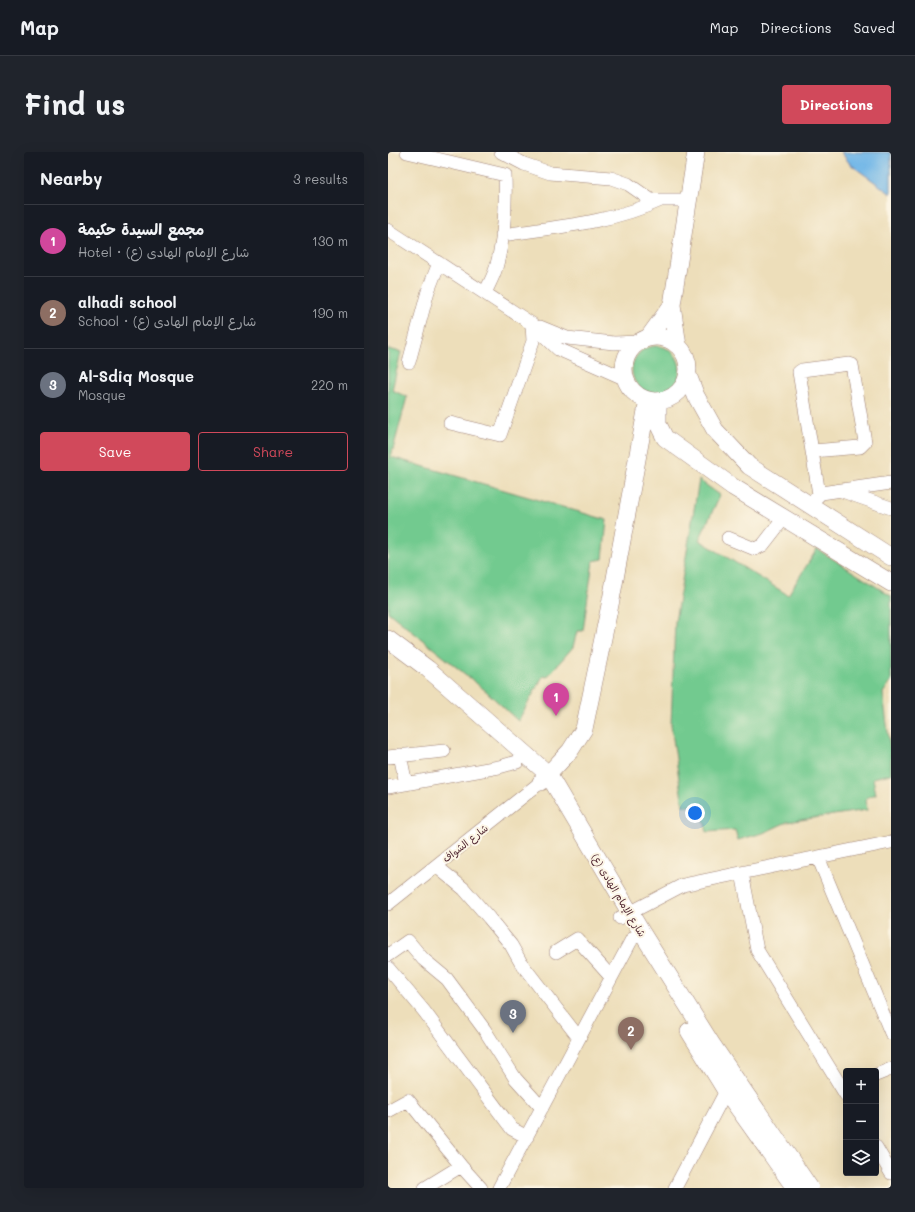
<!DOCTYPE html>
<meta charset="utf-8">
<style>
body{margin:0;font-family:Mali,"Playpen Sans Arabic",sans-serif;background:#20242c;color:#f1f3f6}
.controls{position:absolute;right:12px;bottom:12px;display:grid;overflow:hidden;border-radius:4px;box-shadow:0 4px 16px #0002}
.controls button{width:36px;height:36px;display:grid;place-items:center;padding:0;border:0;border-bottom:1px solid #363941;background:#171b24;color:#f1f3f6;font:20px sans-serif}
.you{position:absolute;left:307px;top:661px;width:14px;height:14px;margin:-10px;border:3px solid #fff;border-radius:50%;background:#1a73e8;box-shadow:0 0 0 6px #1a73e833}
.badge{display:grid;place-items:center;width:26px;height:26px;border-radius:50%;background:#d1495b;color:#fff;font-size:13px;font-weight:700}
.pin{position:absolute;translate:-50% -33px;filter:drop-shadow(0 1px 2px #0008)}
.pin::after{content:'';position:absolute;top:21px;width:14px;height:12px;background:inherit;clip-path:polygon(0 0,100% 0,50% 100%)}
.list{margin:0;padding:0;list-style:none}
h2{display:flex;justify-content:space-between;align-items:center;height:52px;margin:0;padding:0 16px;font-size:17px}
h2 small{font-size:13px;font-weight:400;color:#9ea1a6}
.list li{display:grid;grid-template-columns:26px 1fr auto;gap:12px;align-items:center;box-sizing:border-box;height:72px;padding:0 16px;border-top:1px solid #363941}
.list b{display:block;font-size:15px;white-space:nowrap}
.list p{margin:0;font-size:13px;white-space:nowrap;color:#9ea1a6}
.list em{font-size:13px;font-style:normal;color:#9ea1a6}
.actions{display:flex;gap:8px;padding:12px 16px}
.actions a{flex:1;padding:9px 0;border:1px solid #d1495b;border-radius:4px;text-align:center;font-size:14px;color:#d1495b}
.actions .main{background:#d1495b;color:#fff}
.icon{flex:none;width:22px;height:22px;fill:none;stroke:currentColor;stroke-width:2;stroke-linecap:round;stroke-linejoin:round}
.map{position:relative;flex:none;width:503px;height:1036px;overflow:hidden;border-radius:4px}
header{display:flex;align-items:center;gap:24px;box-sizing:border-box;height:56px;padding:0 20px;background:#171b24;border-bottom:1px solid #363941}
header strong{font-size:19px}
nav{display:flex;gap:22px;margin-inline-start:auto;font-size:14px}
.intro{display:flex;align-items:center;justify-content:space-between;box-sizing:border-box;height:96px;padding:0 24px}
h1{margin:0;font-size:28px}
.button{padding:10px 18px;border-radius:4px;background:#d1495b;color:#fff;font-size:14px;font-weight:700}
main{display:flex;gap:24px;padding:0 24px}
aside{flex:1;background:#171b24;border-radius:4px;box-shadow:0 4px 16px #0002}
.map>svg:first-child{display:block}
</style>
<header>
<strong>Map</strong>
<nav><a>Map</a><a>Directions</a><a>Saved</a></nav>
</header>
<div class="intro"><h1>Find us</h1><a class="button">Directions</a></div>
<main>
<aside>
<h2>Nearby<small>3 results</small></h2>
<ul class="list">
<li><span class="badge" style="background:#d1479c">1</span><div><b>مجمع السيدة حكيمة</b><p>Hotel · شارع الإمام الهادی (ع)</p></div><em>130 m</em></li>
<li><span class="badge" style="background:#8d6e63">2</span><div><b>alhadi school</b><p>School · شارع الإمام الهادی (ع)</p></div><em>190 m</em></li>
<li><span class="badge" style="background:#6b7280">3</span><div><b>Al-Sdiq Mosque</b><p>Mosque</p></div><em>220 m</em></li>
</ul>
<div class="actions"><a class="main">Save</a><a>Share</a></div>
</aside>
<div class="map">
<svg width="503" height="1036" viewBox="0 0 503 1036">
<rect width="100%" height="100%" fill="#fcf5e5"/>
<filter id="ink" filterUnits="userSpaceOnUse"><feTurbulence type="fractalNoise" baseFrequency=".025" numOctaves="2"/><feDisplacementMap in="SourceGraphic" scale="8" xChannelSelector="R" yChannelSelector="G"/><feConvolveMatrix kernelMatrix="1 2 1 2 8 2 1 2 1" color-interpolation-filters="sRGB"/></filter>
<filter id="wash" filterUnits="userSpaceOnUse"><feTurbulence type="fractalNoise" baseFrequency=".012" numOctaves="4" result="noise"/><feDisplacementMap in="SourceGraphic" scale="16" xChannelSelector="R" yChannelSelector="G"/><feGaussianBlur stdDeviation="0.9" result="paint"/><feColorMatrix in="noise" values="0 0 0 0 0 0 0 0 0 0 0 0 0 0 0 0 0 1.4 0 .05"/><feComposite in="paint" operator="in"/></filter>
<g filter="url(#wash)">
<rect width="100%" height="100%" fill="#eddeba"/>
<!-- green -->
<path fill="#72ca8f" stroke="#5e745d" d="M244 218a24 24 0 1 1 48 0a24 24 0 1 1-48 0Z
M0,197L13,200L4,238L19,245L3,305L219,368L215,407L205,409L195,479H189L185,495L159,525L155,524L130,569L98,539L0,460Z
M311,328L332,343L311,388L400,443L429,397L503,444V529L495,541L503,604V622L485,626L488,642L478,646L479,658L399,670L375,681L350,688L347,678L319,680L312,654H295L283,573L287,470Z"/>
<!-- water -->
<path fill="#70b6e7" stroke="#5d6a89" d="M453,0H503V42L462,12Z"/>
</g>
<g filter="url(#ink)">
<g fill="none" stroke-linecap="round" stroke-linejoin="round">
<defs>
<path id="minor" d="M19,0L117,23C118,53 117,83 109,112C107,122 101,132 97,141
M113,0L136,12L162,21L223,26L240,32L263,48H299
M0,78L144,172L170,197L238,227
M114,83C168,75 223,71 273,48
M152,175L179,186L226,191L251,190
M21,210L40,139L51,111
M62,271L112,283L145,189L144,172
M425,299L472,295L477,290L464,213L461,212L414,218L411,220L431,342
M454,339L503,356
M425,349L433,341L503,331
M340,386L367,397L375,393L396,366
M12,603L18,632
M0,605L56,599
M0,635L111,615L129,610
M430,705L503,881
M48,714L76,737L101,766L123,793L133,811L191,886
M354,721L369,798L458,943
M0,752L153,630
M232,766L295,733L503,690
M168,800L189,787L223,825
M0,803L20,789L35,807L59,827L96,877L127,926L154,956
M0,816L36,859L124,977L139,985
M488,923L503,917
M0,959L20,948L73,1014L93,1036
M488,995L503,1021
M37,1036L73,1014
M111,1036L244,787L254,781
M287,1036L338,939"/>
<path id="major" d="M236 217a32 32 0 1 1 64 0a32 32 0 1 1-64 0Z
M260,186L284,153
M290,194L284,153L308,0
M300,223L308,244L327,278L361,314L503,405
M270,249V272L277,286L345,335L503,431
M0,487L40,517L160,622L254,781L323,891L422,1036
M153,630L182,599L196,577L223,448L260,248
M301,879L338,939L407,1036"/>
</defs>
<!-- minor casing -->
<use href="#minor" stroke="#9c7e72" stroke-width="14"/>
<!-- major casing -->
<use href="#major" stroke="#9c7e72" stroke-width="18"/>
<!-- minor -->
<use href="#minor" stroke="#fff" stroke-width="13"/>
<!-- major -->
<use href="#major" stroke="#fff" stroke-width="17"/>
</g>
</g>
<g text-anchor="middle" stroke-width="4" stroke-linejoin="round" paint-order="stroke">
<!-- street labels -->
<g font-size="10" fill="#4a1f2b" stroke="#fcf5e5">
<text transform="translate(77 691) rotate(-38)" y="4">شارع الشواف</text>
<text transform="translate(231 743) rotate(59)" y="4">شارع الإمام الهادی (ع)</text>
</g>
</g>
</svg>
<div class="controls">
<button>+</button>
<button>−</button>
<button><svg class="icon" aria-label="layers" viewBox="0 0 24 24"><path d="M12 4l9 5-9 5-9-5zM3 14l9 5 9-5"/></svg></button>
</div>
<div class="you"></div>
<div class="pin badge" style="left:168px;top:564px;background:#d1479c">1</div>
<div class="pin badge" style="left:243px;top:898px;background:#8d6e63">2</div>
<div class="pin badge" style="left:125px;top:881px;background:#6b7280">3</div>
</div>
</main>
